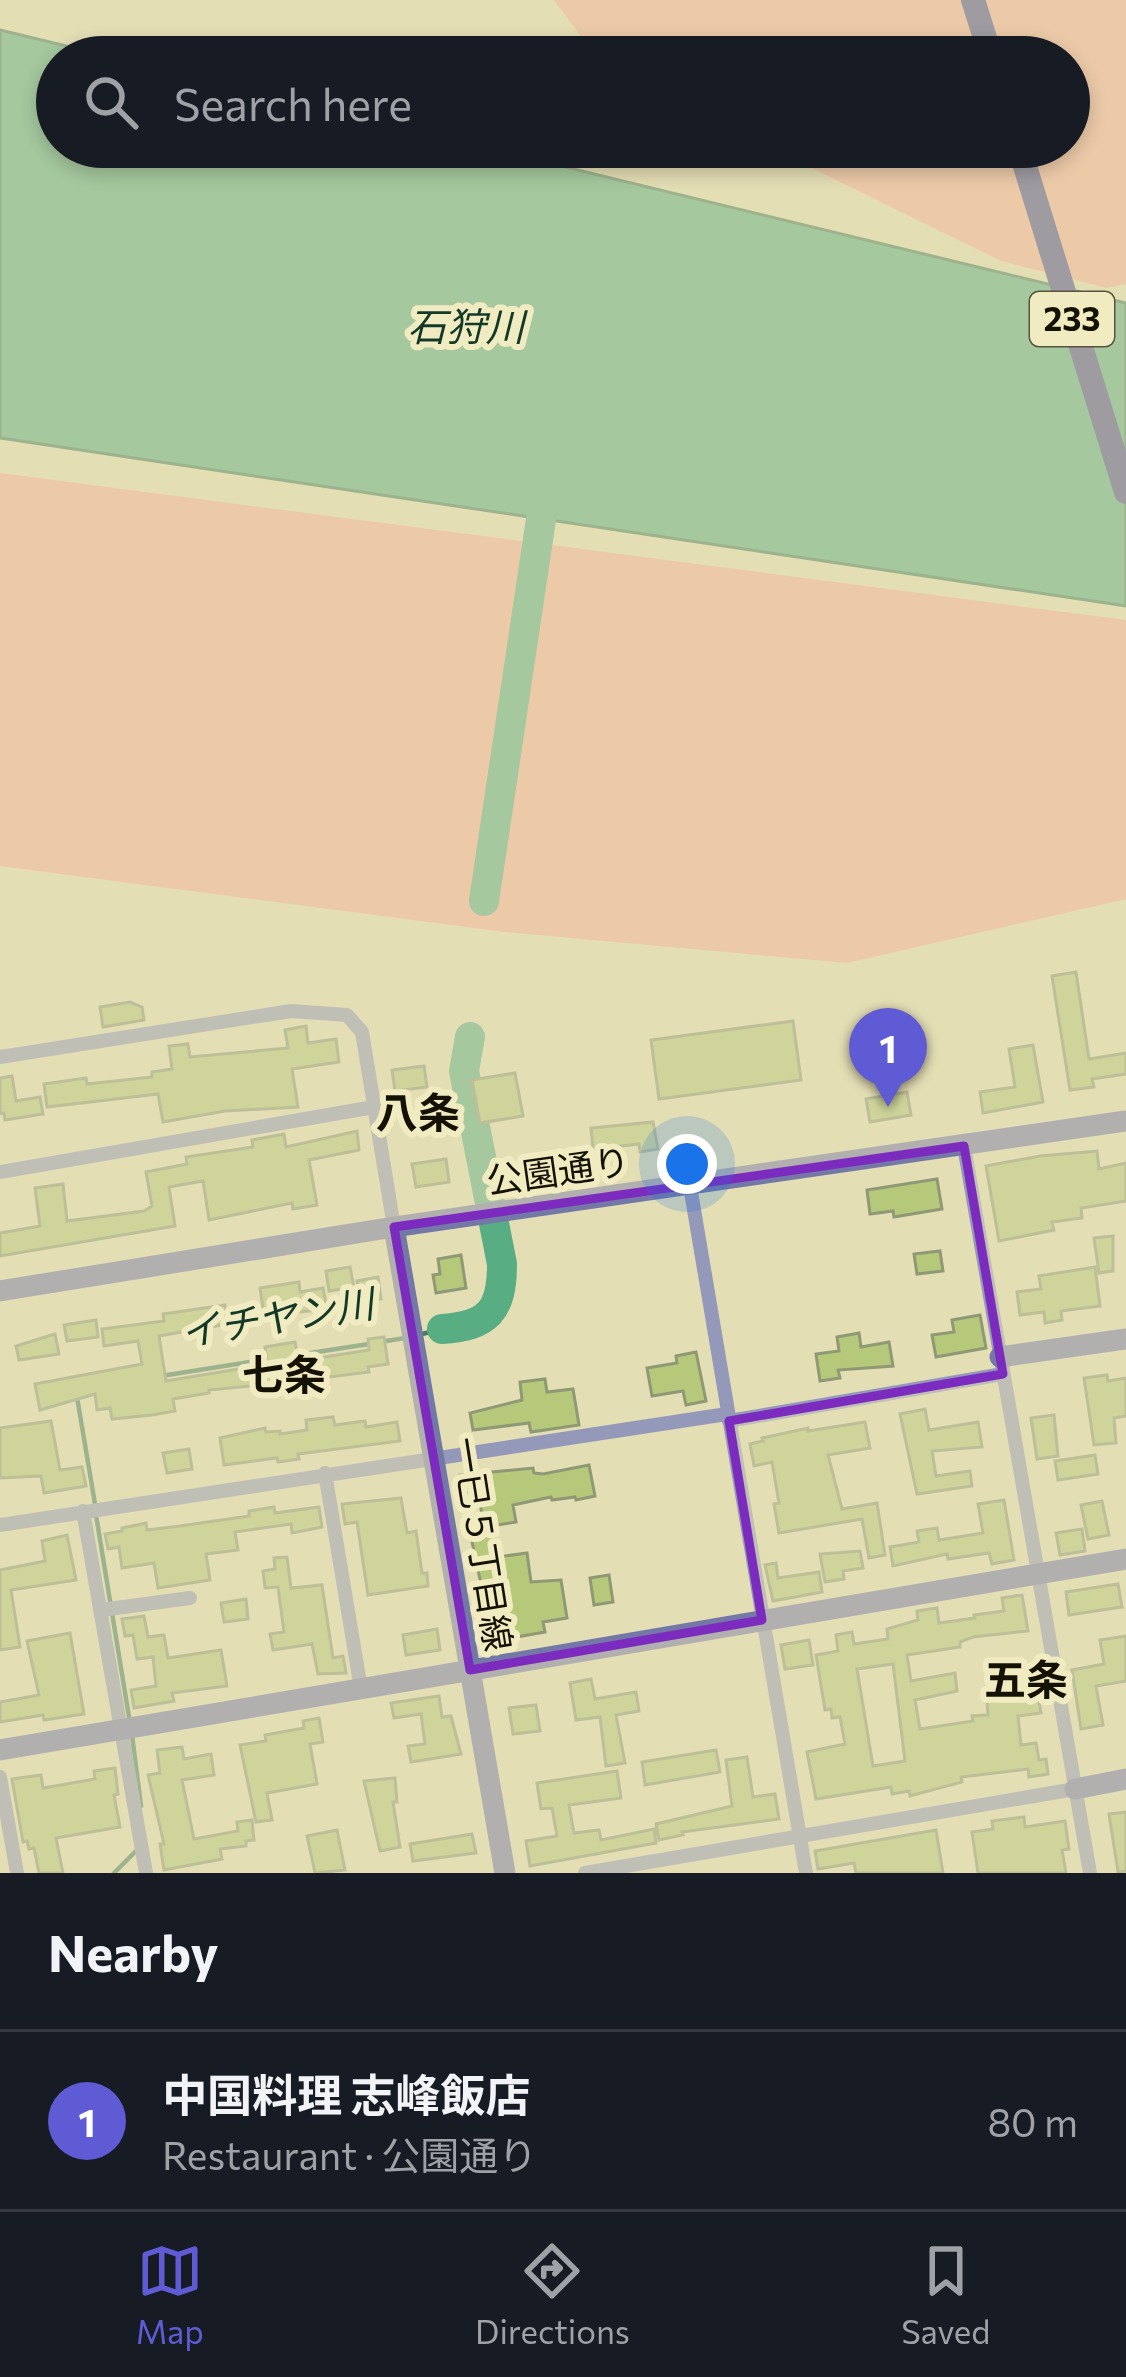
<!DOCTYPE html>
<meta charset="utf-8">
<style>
body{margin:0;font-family:Commissioner,"Noto Sans JP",sans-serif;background:#20242c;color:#f1f3f6}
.you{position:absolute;left:687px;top:1164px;width:42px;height:42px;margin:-30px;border:9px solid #fff;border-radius:50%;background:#1a73e8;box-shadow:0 0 0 18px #1a73e833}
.badge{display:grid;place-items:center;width:78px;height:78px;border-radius:50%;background:#5f5bd4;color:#fff;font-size:39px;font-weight:700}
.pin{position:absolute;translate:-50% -99px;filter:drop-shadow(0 3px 6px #0008)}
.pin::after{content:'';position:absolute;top:63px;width:42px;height:36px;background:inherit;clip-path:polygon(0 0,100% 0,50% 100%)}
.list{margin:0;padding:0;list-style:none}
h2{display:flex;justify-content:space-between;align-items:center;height:156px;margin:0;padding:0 48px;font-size:51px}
h2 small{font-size:39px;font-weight:400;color:#9ea1a6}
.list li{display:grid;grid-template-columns:78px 1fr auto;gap:36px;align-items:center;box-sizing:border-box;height:180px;padding:0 48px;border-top:3px solid #363941}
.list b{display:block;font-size:45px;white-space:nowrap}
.list p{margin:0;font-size:39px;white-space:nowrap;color:#9ea1a6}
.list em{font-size:39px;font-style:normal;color:#9ea1a6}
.icon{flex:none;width:66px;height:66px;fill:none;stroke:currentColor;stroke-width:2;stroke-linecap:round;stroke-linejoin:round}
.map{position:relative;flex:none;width:1126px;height:1873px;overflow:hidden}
.search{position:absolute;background:#171b24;box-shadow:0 6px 18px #0003;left:36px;right:36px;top:36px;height:132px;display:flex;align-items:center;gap:30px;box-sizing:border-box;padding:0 42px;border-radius:66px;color:#9ea1a6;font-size:45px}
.sheet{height:336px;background:#171b24}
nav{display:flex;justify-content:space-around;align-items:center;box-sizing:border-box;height:168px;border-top:3px solid #363941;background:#171b24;font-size:33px;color:#9ea1a6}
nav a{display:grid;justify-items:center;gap:6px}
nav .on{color:#5f5bd4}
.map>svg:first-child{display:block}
</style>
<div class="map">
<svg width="1126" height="1873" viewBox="0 0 1126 1873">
<rect width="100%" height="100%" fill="#e4deb5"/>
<!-- green -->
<path fill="#f7b199" d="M554,0H1126V284L1107,288L1001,261L769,147H1069V57H647L592,51Z
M0,473L1126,620V899L847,963L505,932L0,866Z"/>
<!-- water -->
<path fill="#59ad83" stroke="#457e5d" stroke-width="3" d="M0,30L112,57H57V147H483L1126,303V606L0,438Z"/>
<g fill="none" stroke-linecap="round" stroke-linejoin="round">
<!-- stream -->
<path stroke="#457e5d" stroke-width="4.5" d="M422,1334L442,1329
M380,1342L405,1338
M297,1355L369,1344
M161,1376L268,1359
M77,1397L95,1504
M96,1515L130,1723
M132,1735L141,1806
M114,1873L140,1847"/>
<!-- river -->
<path stroke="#59ad83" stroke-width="30" d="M484,901L547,479
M442,1329C488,1326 502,1311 502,1264L464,1071L470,1037"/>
</g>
<!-- building -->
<path fill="#b6c97b" stroke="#8f9975" stroke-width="3" fill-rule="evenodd" d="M1076,972L1089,1059L1126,1053V1074L1092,1079L1094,1087L1070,1090L1052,976Z
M130,1002L142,1007L144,1020L103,1027L100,1007Z
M793,1021L801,1080L659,1099L651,1040Z
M306,1026L308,1043L336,1039L339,1062L292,1069L298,1107L225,1111L163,1122L158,1094L47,1107L44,1084L86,1078L87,1084L152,1077V1072L172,1069L169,1046L188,1044L190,1057L288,1048L285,1030Z
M1033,1045L1043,1102L983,1113L980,1092L1015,1087L1009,1049Z
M424,1066L427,1087L395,1091L392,1070Z
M515,1073L523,1116L480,1123L472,1080Z
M12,1076L16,1101L40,1097L43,1114L5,1120L4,1113L0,1114V1078Z
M907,1092L911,1115L870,1122L866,1099Z
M653,1122L658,1149L640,1152L639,1144L593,1149L591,1128Z
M357,1131L359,1150L309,1160L317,1205L293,1209L292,1203L209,1220L203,1181L169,1187L175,1226L0,1256V1233L40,1226L35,1188L63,1184L67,1221L144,1211L152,1206L146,1172L187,1164L186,1157L253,1147L252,1140L284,1134L286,1147Z
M1097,1151L1099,1169L1126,1163V1201L1081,1208L1082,1218L1052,1222L1054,1230L999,1241L986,1166L1040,1156Z
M446,1159L449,1182L416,1187L412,1164Z
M546,1162L549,1180L515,1185L513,1167Z
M937,1179L942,1209L894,1217L893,1211L870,1214L867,1190Z
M1113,1236V1271L1099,1273L1094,1238Z
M940,1251L943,1271L917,1274L914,1254Z
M461,1255L466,1288L436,1293L433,1275L440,1274L438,1259Z
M350,1267L354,1287L329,1291L326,1271Z
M1095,1267L1100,1306L1061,1311L1062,1320L1045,1323L1044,1312L1020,1315L1017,1292L1041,1289L1039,1276Z
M378,1277L381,1299L360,1302L357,1281Z
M299,1282L300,1292L323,1288L327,1309L264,1316L260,1288Z
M225,1305L228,1324L159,1336L166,1381L268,1364L265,1347L295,1342L299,1361L369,1350L368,1339L384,1337L388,1364L368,1367L369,1372L290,1382L292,1392L275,1395L273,1384L209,1390V1393L173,1399L175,1411L152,1415L112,1419L110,1408L97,1410L95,1394L40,1410L35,1384L142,1364L138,1341L104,1346L102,1329L164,1321L163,1314Z
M980,1315L986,1348L936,1357L932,1335L954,1332L952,1320Z
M96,1320L98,1337L67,1341L64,1325Z
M859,1333L861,1347L889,1342L893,1366L838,1370L840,1378L820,1381L816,1354L839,1351L837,1337Z
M55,1334L59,1354L19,1360L16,1346Z
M696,1352L706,1401L686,1405L683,1391L652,1396L647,1368L677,1363L676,1356Z
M1107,1375L1108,1381L1126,1378V1416L1114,1418L1116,1443L1094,1445L1084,1378Z
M545,1379L547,1392L573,1389L579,1425L531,1432L529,1423L473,1430L470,1413L522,1400L520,1382Z
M925,1409L929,1430L978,1422L982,1447L932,1451L936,1476L970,1471L972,1486L917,1494L900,1414Z
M1054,1415L1058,1456L1037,1459L1031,1418Z
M333,1417L335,1425L365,1421L366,1427L397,1422L400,1441L298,1454L299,1459L278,1462L277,1458L224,1465L220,1438L265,1428L266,1432L280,1431V1434L307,1430L306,1420Z
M51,1421L60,1470L82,1467L86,1486L44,1493L41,1476L0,1478V1428Z
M865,1422L870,1448L828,1455L842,1509L877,1503L885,1555L869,1558L862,1519L779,1533L774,1504L779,1503L772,1462L754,1466L750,1444L763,1441L762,1438L808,1428V1431Z
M189,1449L192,1469L167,1473L163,1453Z
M1095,1455L1098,1474L1058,1480L1055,1461Z
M589,1465L595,1496L576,1500L575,1497L552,1500L551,1497L513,1505L516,1522L484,1527L478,1491L463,1493L460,1475L533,1468L534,1473L543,1474Z
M401,1498L407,1533L416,1531L422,1573H427L428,1586L368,1595L357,1522L345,1524L342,1504Z
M1004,1500L1014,1560L992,1564L989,1553L948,1559L947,1554L893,1566L890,1547L919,1542L917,1531L937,1528L939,1540L983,1533L978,1504Z
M1102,1501L1109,1535L1088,1539L1081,1505Z
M274,1507L275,1513L319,1507L322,1527L292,1533L291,1524L235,1532L238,1550L206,1554L210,1580L158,1588L154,1563L122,1568L119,1547L108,1549L105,1534L122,1531V1528L146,1523L147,1530L180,1526L249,1516V1511Z
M1082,1529L1085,1551L1060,1555L1056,1533Z
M494,1533L498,1557L527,1553L531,1582L561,1580L567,1618L543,1622L545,1632L511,1638L512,1643L492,1647L487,1622L506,1618L502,1581L481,1584L471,1537Z
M67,1535L76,1580L11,1590L20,1647L0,1650V1570L45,1561L42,1541Z
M860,1551L863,1568L843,1571L844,1579L825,1582L820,1554Z
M287,1557L291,1588L322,1585L333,1658L343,1656L346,1673L318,1674L312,1644L273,1650L270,1634L284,1632L278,1587L265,1588L263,1571L275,1569L274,1558Z
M776,1563L778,1578L819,1572L822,1592L773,1601L765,1565Z
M609,1575L613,1602L594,1605L590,1578Z
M1118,1584L1122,1607L1069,1615L1066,1592Z
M1022,1595L1028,1631L973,1637L960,1642V1647L907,1655L911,1681L955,1673L957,1691L915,1700L920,1729L973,1721L972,1716L988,1715L987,1702L1038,1695L1041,1713L1018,1716L1021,1745L1036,1743L1039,1760L1046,1759L1048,1774L1029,1777L1028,1769L961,1777L962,1782L910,1796L909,1791L892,1794L891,1787L816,1799L807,1752L845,1744L840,1717L832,1718L831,1709L825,1710L816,1655L838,1651L836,1635L852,1632L854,1644L888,1639L887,1629L918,1620L917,1611L937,1608L939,1623L975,1618L974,1615L1004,1611L1002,1598ZM893,1664L905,1761L873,1766L857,1669Z
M246,1599L248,1619L224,1622L221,1603Z
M144,1616L148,1637L164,1635L168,1658L221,1650L227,1686L172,1693L174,1701L134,1708L131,1690L156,1686L153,1657L137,1659L133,1635L125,1636L122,1619Z
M437,1629L440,1650L406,1655L403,1635Z
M70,1633L84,1714L44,1720L43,1715L0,1722V1702L39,1695L27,1641Z
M1126,1636V1681L1096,1686L1103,1725L1081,1729L1072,1670L1104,1664L1100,1640Z
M809,1640L813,1665L785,1669L781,1645Z
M591,1679L595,1699L636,1692L639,1711L616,1715L625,1763L606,1766L600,1717L576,1720L570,1683Z
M439,1696L442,1717L451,1716L461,1754L411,1762L408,1746L425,1744L421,1714L394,1718L391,1703Z
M536,1705L540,1731L513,1734L509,1708Z
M319,1718L323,1742L310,1744L317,1784L267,1793L272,1820L256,1822L240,1745L266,1741L265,1735L304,1728L303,1721Z
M182,1747L184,1759L211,1754L214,1775L182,1780L194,1839L238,1831L237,1822L252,1820L254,1840L246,1841V1846L220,1849L222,1859L164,1870L160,1844H164L148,1775L160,1773L157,1750Z
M716,1750L720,1772L645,1785L642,1762Z
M747,1757L753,1797L775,1794L779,1819L682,1832L683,1835L659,1840L656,1824L732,1806L726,1760Z
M115,1768L118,1794L114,1795L120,1827L56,1838L63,1873H39L34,1848L29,1849L27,1841L23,1842L12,1779L41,1775L43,1788L95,1779L94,1771Z
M617,1771L621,1798L569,1805L574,1833L599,1830L601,1840L654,1829L656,1843L530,1866L526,1841L557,1836L552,1808L541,1809L537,1783Z
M395,1778L397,1802H393L400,1847L380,1851L364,1781Z
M1126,1812V1871L1118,1872L1109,1814Z
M1024,1817L1025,1827L1065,1821L1069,1849L1062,1850L1066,1873H978L972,1832L993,1829L992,1821Z
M337,1830L345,1870L315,1873L307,1836Z
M936,1830L943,1873H856L854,1863L818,1869L815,1851Z
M472,1834L476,1853L413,1861L410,1844Z"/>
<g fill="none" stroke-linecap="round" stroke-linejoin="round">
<!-- street -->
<path stroke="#9599b9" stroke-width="14" d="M0,1057L291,1011L347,1015L362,1032L394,1227
M964,1146L1090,1873
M0,1172L374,1107
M690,1186L806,1873
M729,1421L1003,1374
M325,1473L361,1689
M83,1511L146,1873
M0,1525L727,1414
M101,1610L190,1598
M0,1777L17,1873
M585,1873L1075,1789"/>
<!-- secondary -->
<path stroke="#7478a6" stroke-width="21" d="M394,1227L505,1873
M0,1291L394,1227L1126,1121
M1000,1357L1126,1339
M0,1750L1126,1559
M1075,1789L1126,1779"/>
<!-- highway -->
<path stroke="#494a8b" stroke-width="24" d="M973,0L991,57
M1019,147L1126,492"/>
</g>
<!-- marked area -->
<path d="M0 0H1126V1873H0ZM964,1146L1003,1374L729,1421L762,1620L470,1670L394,1227Z" fill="#e4deb5" fill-opacity=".55" fill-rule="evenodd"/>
<path fill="none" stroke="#7b2cbf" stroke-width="9" stroke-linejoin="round" d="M964,1146L1003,1374L729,1421L762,1620L470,1670L394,1227Z"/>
<g text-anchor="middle" stroke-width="12" stroke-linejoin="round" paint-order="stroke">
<!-- shield labels -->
<rect fill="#f1ebc2" stroke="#57533e" stroke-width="3" x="1030" y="292" width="84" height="54" rx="9"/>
<g font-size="33" font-weight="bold" fill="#151205">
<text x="1072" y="331">233</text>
</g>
<!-- street labels -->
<g font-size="36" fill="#151205" stroke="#f1ebc2">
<text transform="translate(558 1171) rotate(-8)" y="13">公園通り</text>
<text transform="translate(482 1544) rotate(81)" y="13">一已５丁目線</text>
</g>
<!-- water labels -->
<g font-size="39" font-style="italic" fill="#133927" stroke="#f1ebc2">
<text x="466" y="341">石狩川</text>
<text transform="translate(277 1318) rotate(-9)" y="14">イチヤン川</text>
</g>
<!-- quarter labels -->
<g font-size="42" font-weight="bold" fill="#151205" stroke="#f1ebc2">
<text x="418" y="1128">八条</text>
<text x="284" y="1390">七条</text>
<text x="1026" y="1695">五条</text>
</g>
</g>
</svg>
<div class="you"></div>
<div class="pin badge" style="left:888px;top:1107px">1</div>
<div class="search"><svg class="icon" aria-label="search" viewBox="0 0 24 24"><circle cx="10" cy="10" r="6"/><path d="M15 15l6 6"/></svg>Search here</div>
</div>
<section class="sheet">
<h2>Nearby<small></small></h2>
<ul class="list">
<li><span class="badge">1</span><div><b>中国料理 志峰飯店</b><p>Restaurant · 公園通り</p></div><em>80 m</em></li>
</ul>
</section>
<nav>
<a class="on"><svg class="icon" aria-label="map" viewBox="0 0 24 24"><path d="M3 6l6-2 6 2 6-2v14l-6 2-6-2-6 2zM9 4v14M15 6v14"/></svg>Map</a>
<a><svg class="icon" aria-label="directions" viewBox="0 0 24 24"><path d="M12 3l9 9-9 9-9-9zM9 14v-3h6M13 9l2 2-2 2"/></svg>Directions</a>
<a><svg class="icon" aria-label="saved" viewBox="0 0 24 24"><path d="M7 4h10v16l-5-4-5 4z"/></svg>Saved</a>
</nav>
